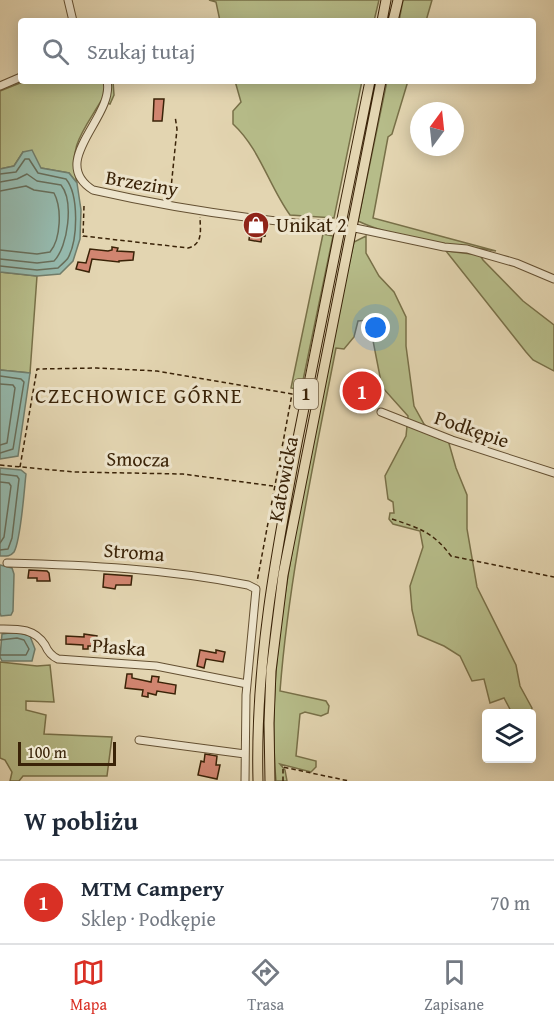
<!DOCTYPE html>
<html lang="pl">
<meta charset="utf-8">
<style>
body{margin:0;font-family:"Gentium Book Plus",serif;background:#f6f6f7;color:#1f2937}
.controls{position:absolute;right:18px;bottom:18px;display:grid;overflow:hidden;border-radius:6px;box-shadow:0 3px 15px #0003}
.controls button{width:54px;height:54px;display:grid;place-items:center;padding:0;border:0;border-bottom:2px solid #e0e1e3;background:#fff;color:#1f2937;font:30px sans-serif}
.compass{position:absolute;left:410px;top:102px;width:54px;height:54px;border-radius:50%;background:#fff;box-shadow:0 3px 15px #0003;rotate:15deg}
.scale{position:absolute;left:18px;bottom:15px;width:98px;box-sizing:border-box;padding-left:6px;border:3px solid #3a2308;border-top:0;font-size:16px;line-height:21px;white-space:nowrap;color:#3a2308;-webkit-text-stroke:4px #ede4cc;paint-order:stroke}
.you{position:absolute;left:376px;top:328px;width:21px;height:21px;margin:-15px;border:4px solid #fff;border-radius:50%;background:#1a73e8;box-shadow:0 0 0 9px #1a73e833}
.badge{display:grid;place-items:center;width:39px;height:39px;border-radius:50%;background:#d93025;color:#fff;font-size:20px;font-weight:700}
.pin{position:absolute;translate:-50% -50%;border:3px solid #fff;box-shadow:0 2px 6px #0006}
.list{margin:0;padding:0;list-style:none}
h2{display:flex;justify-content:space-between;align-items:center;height:78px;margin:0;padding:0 24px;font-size:26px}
h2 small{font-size:20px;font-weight:400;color:#747a83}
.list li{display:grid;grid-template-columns:39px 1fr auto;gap:18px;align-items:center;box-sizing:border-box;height:84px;padding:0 24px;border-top:2px solid #e0e1e3}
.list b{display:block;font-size:22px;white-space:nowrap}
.list p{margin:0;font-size:20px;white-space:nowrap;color:#747a83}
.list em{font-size:20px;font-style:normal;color:#747a83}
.icon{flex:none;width:33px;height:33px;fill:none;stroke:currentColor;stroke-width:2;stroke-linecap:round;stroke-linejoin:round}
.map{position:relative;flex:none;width:554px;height:781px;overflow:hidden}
.search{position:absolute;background:#fff;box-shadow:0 3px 15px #0003;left:18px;right:18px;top:18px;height:66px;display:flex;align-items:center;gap:15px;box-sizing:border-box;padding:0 21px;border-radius:6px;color:#747a83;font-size:22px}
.sheet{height:162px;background:#fff}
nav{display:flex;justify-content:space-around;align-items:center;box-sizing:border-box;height:84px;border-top:2px solid #e0e1e3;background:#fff;font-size:16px;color:#747a83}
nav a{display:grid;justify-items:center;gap:3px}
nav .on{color:#d93025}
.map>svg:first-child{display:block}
</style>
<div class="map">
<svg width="554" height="781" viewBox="0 0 554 781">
<rect width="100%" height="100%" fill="#e3d5b1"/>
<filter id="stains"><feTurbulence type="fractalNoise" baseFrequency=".00333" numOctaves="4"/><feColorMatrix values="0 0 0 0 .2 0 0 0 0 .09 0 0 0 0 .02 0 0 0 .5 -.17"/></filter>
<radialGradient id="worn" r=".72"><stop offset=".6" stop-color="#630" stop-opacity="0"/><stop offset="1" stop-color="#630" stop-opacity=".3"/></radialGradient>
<!-- green -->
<path fill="#b6bc89" stroke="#787048" stroke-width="1.5" d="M209,0H379L374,21H220L216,2Z
M403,0H432L426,21H399Z
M25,81H113L114,95L110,104L101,101C84,130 67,147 77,183L69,173L41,168L23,152L14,166L0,169V91Z
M235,81H362L334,218L290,215C269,186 260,149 233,124V111L241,102Z
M387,81H408L392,134L388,137L373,218L496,251C455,245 395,239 358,221Z
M323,234L333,236L301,390L291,388Z
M366,236V253L379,276L394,292L406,317V346L414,406L424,424L439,439L448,440L456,468L467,495V529L477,587L516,665L520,686L532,708L531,713H512L504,698L490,703L484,679L472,681L460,656L444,646L418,635L412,610L410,586L423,547L420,531L393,524L389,519L390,513H394L393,502L388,499L385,476L406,436L408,416L382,387L369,320L358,321L354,337L344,349L336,348C314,462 289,575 280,691L326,701L329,706L328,713L321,716L305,712L300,714L296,756L316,761V767L311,772L280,764L285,770L287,781H276C267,681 286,580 305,482C319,415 332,348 345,281L354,242Z
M446,251L480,255L483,260L523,301L554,325V371L533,360L526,352Z
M0,272L37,276L30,373L0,370Z
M0,662L37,666L50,665L54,702L26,701V710L46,715L44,734L112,737L107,776H23L19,781H10L12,772L5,760L0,758Z"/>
<!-- water -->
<path fill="#95b9ad" stroke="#717d6b" stroke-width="1.5" d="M32,150L41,168L69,173L77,183L81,210L80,239L73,261L60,274L37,276L0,272V169L14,166L23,152Z
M0,370L30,373L18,456L0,459Z
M0,468L21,470L26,474C24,491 21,540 14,552C10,557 5,556 0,556Z
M0,565L12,568L14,574L13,611L11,615L1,616L0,613Z
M17,632L30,636L35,649L32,661H2L0,657L2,634Z"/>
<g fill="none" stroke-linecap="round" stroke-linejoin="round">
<!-- shore -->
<path stroke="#686e5a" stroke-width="1.5" d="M0,174L16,172L25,159H29L38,173L66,179C79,195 78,240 68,258C66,261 61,265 58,268L37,270L0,266
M0,182L17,179L27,174L37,181L61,185C74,201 68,247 54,261L37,263L0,259
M0,191L26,186L34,190L54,193C62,208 61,239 50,252L37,254L0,250
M0,376L21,379L24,382L13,449L0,453
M0,384L13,385L15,388L7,443L0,445
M0,474L17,476L19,479L12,538L8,549L0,550
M0,482L9,483L11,486L4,537L0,543
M0,640L17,638L24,640L29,649L26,655H0"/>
</g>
<!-- building -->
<path fill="#d18570" stroke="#3a2308" stroke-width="1.5" d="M154,99H164L162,121H153Z
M251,224L267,226L265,236L262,235L261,242L249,240Z
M112,247L118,248L117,251L134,252L133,260L119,261V262L92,259L89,272L76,269L78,262L86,263L90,249L108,251L112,250Z
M358,372L366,373L371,387L367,405L352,402Z
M29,570L47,571L49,573L50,581H37V578H28Z
M104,574L132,576L131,585H116L115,589L103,587Z
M84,634L97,636L96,646H88V649H83V645L66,644V636L84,637Z
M200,650L216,653V650L225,652L223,662L206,659L204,668L197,666Z
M127,674H132V678L151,682L152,676L159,677L158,682L176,685L175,694L157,691L156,695L148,693V697L142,696L143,690L125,688Z
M205,754L217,756L216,765H220L217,779L198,775L201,761L204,762Z"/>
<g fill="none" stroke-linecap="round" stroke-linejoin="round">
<defs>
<path id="minor" d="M68,0L73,21
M107,81C115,117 47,161 93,190C159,205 227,216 295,223C308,224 329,221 340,229
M0,86L21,77
M352,223L355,228L444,247L467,249L516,263L554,279
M381,412L452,440L554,473
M7,563C88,565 168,569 248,585L256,589L246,695L245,781
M0,629C18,629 34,628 45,645C48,652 51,656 58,659L156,666L247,684
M139,740L245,754"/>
<path id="major" d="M382,21L386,0
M393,21L398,0
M258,781C255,663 276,553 298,438C321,319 346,200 370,81
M270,781L269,723L271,671L283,575L381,81"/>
</defs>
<!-- minor casing -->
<use href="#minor" stroke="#645032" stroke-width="9"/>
<!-- major casing -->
<use href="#major" stroke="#3a2308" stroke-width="11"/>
<!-- path -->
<path stroke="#3a2308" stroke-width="1.5" stroke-dasharray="4.5 3" stroke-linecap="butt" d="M170,198L177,129L175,116
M84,206L83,236L188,248C204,244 200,229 200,217
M0,465L74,472L183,474L273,486
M20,467L37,369L97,368L157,371L292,394L257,582
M392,519C419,528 433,532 451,556L554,577
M283,781V767L349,781"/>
<!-- minor -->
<use href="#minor" stroke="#ede4cc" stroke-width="7"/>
<!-- major -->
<use href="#major" stroke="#e3d5b1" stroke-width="9"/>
</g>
<!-- icons -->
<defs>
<symbol id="shop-disc" viewBox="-11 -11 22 22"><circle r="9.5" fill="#8f2418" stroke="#ede4cc"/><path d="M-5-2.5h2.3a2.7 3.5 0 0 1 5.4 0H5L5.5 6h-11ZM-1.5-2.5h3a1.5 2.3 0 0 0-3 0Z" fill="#fff"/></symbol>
</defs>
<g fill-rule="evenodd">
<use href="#shop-disc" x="241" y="210" width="30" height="30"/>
</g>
<g text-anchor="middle" stroke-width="6" stroke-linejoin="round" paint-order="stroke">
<!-- shield labels -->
<rect fill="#ede4cc" stroke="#705d43" stroke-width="1.5" x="294" y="379" width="24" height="30" rx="4.5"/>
<g font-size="18" font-weight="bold" fill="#3a2308">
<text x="306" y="400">1</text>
</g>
<!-- street labels -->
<g font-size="20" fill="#3a2308" stroke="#ede4cc">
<text transform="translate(142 183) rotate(10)" y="7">Brzeziny</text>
<text transform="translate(472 429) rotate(19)" y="7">Podkępie</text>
<text transform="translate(138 459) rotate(1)" y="7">Smocza</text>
<text transform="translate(283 479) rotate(-79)" y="7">Katowicka</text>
<text transform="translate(134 552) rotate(4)" y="7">Stroma</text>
<text transform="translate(119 647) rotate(4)" y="7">Płaska</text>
</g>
<!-- poi labels -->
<g font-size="20" fill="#3a2308" stroke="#ede4cc" text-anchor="start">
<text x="276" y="232">Unikat 2</text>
</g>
<!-- neighbourhood labels -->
<g font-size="21" letter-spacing="1.5" fill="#3a2308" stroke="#ede4cc">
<text x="139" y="403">CZECHOWICE GÓRNE</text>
</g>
</g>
<rect width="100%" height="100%" filter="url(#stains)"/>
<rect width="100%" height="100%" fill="url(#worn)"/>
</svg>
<div class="controls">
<button><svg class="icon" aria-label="layers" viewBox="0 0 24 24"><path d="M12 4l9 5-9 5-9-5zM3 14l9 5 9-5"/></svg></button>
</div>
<svg class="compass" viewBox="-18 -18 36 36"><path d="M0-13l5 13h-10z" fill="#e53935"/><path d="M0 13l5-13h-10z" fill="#747a83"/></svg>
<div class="scale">100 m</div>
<div class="you"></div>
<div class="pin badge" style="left:362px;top:391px">1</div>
<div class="search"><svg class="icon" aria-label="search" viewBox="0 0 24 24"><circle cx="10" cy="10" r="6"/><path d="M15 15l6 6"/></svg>Szukaj tutaj</div>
</div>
<section class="sheet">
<h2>W pobliżu<small></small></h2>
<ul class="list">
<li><span class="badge">1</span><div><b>MTM Campery</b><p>Sklep · Podkępie</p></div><em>70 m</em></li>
</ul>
</section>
<nav>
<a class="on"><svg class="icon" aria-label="map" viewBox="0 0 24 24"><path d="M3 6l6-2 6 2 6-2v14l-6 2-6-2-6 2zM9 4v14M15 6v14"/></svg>Mapa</a>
<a><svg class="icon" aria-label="directions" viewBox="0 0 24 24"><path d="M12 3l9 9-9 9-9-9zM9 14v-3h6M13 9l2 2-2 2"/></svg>Trasa</a>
<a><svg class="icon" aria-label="saved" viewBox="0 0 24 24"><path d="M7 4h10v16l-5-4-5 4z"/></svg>Zapisane</a>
</nav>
